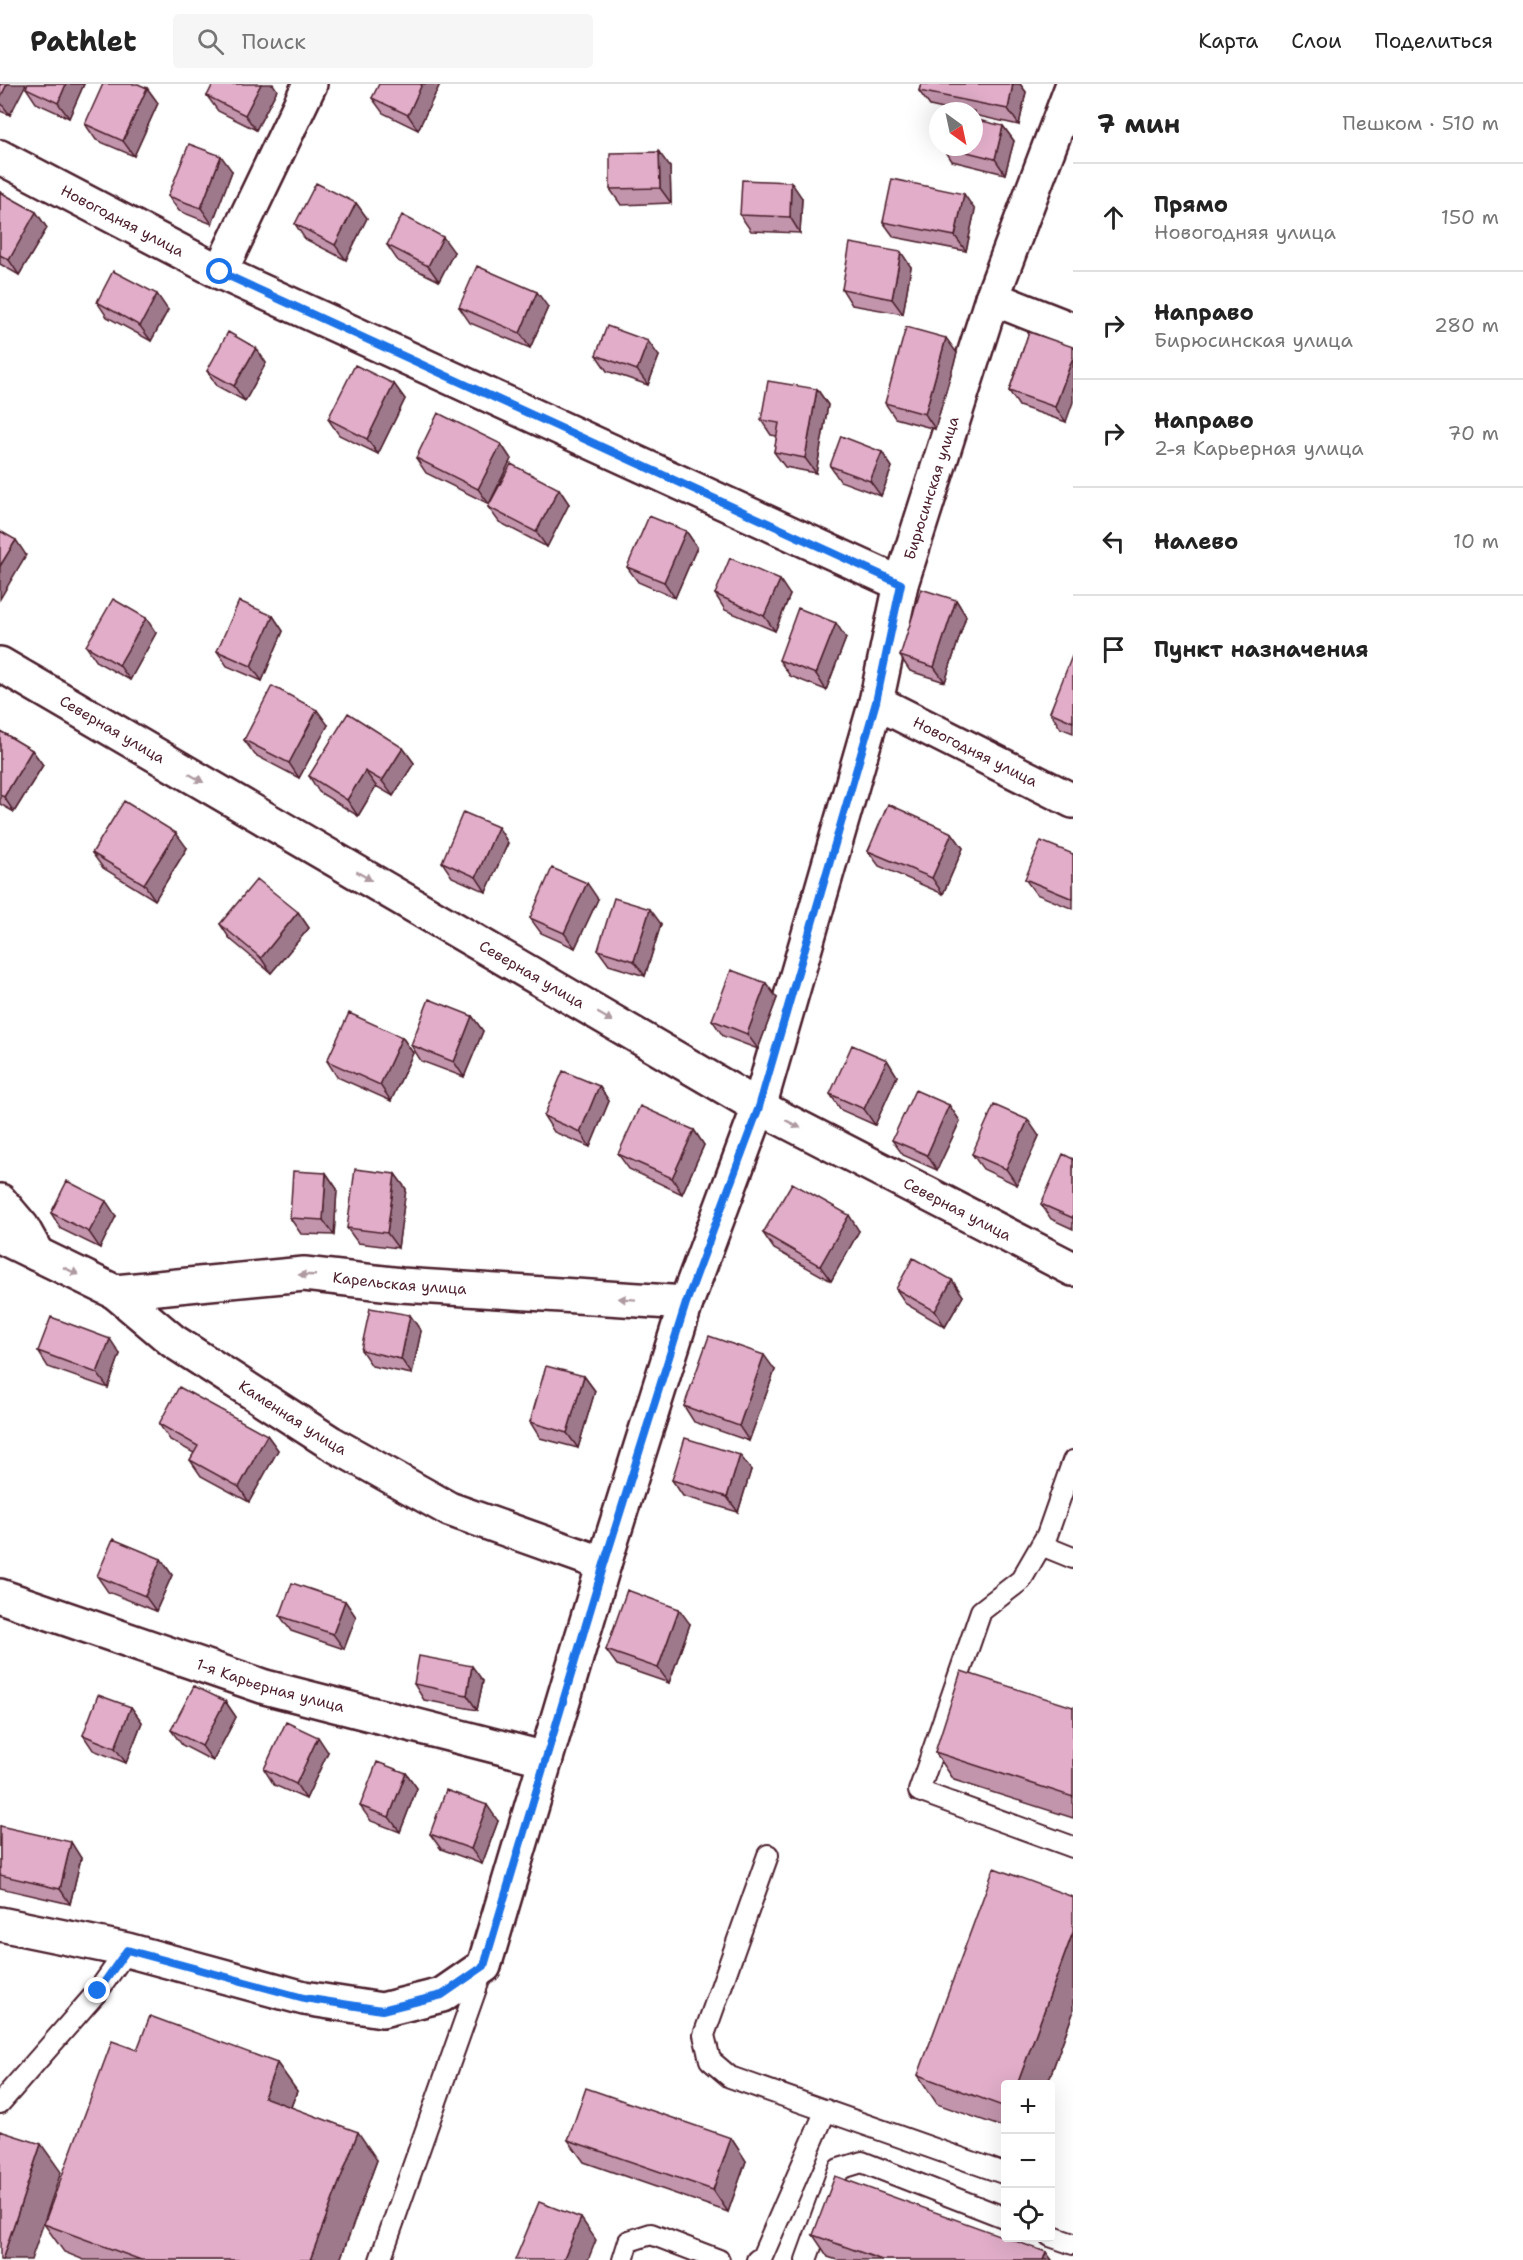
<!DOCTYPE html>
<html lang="ru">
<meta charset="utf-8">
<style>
body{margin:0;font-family:"Shantell Sans",sans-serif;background:#f6f6f6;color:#222}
.controls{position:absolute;right:18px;bottom:18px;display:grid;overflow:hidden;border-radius:6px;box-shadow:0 6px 24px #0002}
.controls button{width:54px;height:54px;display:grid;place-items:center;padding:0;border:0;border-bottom:2px solid #e0e0e0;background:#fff;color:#222;font:30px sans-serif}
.compass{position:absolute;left:929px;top:18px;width:54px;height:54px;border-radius:50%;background:#fff;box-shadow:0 6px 24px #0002;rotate:147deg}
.stop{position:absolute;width:18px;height:18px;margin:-14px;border:4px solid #1a73e8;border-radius:50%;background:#fff}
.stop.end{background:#1a73e8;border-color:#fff;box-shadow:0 2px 6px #0008}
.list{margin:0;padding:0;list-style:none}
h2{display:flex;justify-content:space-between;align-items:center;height:78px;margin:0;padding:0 24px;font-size:26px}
h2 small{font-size:20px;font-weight:400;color:#767676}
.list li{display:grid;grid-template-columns:39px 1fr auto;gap:18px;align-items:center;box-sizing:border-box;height:108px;padding:0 24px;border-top:2px solid #e0e0e0}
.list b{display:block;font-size:22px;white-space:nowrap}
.list p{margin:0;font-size:20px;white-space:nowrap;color:#767676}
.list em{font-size:20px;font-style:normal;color:#767676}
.icon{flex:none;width:33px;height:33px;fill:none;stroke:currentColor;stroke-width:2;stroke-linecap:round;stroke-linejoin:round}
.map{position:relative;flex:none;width:1073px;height:2176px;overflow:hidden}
header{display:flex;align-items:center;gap:36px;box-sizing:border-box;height:84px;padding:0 30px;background:#fff;border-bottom:2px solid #e0e0e0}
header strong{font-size:28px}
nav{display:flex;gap:33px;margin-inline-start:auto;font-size:21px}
.search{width:420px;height:54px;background:#f6f6f6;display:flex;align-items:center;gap:15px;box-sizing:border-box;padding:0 21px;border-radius:6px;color:#767676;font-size:22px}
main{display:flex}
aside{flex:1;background:#fff}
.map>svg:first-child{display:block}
</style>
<header>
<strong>Pathlet</strong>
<div class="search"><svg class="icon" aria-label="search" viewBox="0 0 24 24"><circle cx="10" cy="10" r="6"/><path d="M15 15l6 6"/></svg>Поиск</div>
<nav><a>Карта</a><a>Слои</a><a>Поделиться</a></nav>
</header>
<main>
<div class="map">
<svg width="1073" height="2176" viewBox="0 0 1073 2176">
<rect width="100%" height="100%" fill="#fff"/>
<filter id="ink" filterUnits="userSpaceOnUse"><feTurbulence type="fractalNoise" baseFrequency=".0167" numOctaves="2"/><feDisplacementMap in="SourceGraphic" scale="12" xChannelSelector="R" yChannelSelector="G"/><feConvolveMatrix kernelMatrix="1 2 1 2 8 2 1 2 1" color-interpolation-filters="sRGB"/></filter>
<g filter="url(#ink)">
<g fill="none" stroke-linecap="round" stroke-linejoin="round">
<defs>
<path id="lane" d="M1073,1377L1047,1451L1021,1496L981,1527L919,1707L1073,1763
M1041,1461L1073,1474
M768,1771L704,1951L710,1976L730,1993L1006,2090
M0,2019L98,1907L127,1866
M1050,2152L1073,2160
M380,2176L484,1882
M623,2176L629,2157L651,2150L719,2176
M757,2176L762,2173L826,2026
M806,2176L839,2085L862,2078L1006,2134"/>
<g id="street">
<path id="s1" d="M0,73L220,188L901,500"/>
<path d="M220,188L310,0"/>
<path d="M992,214L1073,0"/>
<path id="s2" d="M876,618L1073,717"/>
<path d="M0,1117L22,1143L37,1170"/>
<path id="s3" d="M0,1152L115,1208L173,1257L331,1359L449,1425L604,1480"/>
<path id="s4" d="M115,1208L304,1190L401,1201L686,1219"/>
<path id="s5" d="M0,1512L265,1603L546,1675"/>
<path id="s6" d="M0,1840L127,1866L304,1914L382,1926L442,1911L484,1882L604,1480L686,1219L759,1023L876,618L901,500L992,214L1073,246"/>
</g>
<g id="secondary">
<path id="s7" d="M0,580L759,1023L1073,1185"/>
</g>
</defs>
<!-- lane casing -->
<use href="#lane" stroke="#4a1f2b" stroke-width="24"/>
<!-- street casing -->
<use href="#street" stroke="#4a1f2b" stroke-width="38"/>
<!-- secondary casing -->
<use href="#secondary" stroke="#4a1f2b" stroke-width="38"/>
<!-- lane -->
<use href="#lane" stroke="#fff" stroke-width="20"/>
<!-- street -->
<use href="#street" stroke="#fff" stroke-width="33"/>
<!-- secondary -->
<use href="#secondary" stroke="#fff" stroke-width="33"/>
</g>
<!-- wall -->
<path fill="#c295ac" stroke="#4a1f2b" stroke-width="1.5" d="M0,0L10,31L0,27Z
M28,0H84L69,34L36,19L26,4Z
M440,0L418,46L383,29L372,14Z
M921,0H1020L1026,8L1019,41L974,31V27H952L930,22L919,7Z
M147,4L158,19L134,72L96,56L85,40Z
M277,6L256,46L218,27L207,12Z
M1003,42L1014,57L1005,90L952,77L943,63H974Z
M670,83L671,119L621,121L610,105Z
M232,87L212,140L179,127L168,112Z
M0,108L36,128L47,144L19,191L0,180Z
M802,114L800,149L751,147L740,131Z
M356,119L367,134L346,176L305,155L295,140Z
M975,126L966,167L894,153L883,138Z
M387,161L454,168L439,197L398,177Z
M911,183L903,230L852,221L842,205Z
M97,218L168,226L151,257L107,233Z
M459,223H548L530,264L470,239Z
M1029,248L1066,338L1019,322L1009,307Z
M256,264L266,279L245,317L217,302L207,287Z
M957,269L935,345L895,334L885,319Z
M596,271L659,272L648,301L607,287Z
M394,300L405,315L378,370L339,351L328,335Z
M817,305L828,321L816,389L785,383L774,368L777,352L771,351L761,336Z
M501,360L511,375L489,420L426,389L416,374Z
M882,368L892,383L881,412L840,397L830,382Z
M559,405L569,420L547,463L499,438L488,423Z
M686,447L697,463L675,514L638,498L627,483Z
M715,510L790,511L775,547L725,526Z
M956,516L966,532L945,598L910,587L900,572Z
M273,532L283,547L262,597L227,582L217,567Z
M156,549L130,596L97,578L86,562Z
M846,554L826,606L790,592L779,576Z
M1073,573V649L1060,644L1050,628Z
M328,641L299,694L255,671L244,656Z
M0,647L32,666L43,681L14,728L0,720Z
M403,664L414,679L393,712L376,702L358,732L319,708L309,692Z
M498,743L508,759L486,808L452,793L442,778Z
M952,749L963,764L943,810L879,782L868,767Z
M187,764L155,816L103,784L92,769Z
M1073,770V825L1036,810L1025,795Z
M598,815L575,864L541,849L530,834Z
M298,828L309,844L271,889L230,855L220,840Z
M661,840L645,892L609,881L598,866Z
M777,914L758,965L723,952L712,936Z
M472,932L483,947L464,993L421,977L411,961Z
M402,953L413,969L391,1017L337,993L327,977Z
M887,976L897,992L875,1041L841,1026L830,1010Z
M599,1002L609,1017L590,1063L554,1048L544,1032Z
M949,1021L960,1037L937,1086L903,1071L892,1056Z
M694,1046L704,1061L682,1110L629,1085L618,1070Z
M1039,1052L1017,1101L983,1085L972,1070Z
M1073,1075V1145L1051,1135L1041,1120Z
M326,1089L337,1105L334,1151L301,1150L290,1134Z
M395,1090L406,1105L398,1164L358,1159L347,1144Z
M51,1129L116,1132L100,1164L61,1145Z
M859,1147L831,1197L774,1165L763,1149Z
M952,1196L963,1212L945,1243L906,1220L896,1205Z
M421,1247L412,1290L372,1282L361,1266Z
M38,1267L120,1270L108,1304L48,1283Z
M775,1286L749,1357L694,1338L684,1322Z
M584,1292L595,1307L578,1364L540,1354L530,1338Z
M159,1340L267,1351L278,1366L249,1418L201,1392L190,1376L194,1369L170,1356Z
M751,1386L738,1428L683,1412L672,1396Z
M161,1475L172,1491L156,1527L108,1508L97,1492Z
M345,1517L356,1533L344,1565L291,1547L280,1532Z
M690,1540L669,1599L617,1581L606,1566Z
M483,1597L477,1626L424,1616L414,1600Z
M225,1617L236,1633L213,1677L182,1661L171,1646Z
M131,1623L142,1638L126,1679L93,1666L83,1651Z
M1073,1623V1734L954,1696L935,1668Z
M328,1668L306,1715L274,1701L264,1685Z
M406,1689L417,1704L400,1748L371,1737L360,1722Z
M498,1737L482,1780L441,1765L430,1750Z
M0,1742L81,1774L70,1820L0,1804Z
M1073,1929L1047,2001H1005V2044L937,2020L918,1991Z
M137,1966L277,1979L297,2007L291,2023L377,2076L340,2176H84L64,2168L44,2140Z
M731,2054L746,2077L728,2128L584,2078L568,2056Z
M813,2151L1052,2176H837L828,2173Z"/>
<!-- shaded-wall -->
<path fill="#9e798c" stroke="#4a1f2b" stroke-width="1.5" d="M7,0H26L10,31L0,18V14Z
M66,0H84L69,34L58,19Z
M261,0H273L277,6L256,46L245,31Z
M422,0H440L418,46L408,31Z
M1013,0H1020L1026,8L1019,41L1008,25Z
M147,4L158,19L134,72L123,57Z
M1003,42L1014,57L1005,90L995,75Z
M659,68L670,83L671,119L660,104Z
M221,72L232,87L212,140L201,124Z
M791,98L802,114L800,149L790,133Z
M964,110L975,126L966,167L955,152Z
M356,119L367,134L346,176L335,161Z
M36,128L47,144L19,191L9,176Z
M443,153L454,168L439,197L428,182Z
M901,168L911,183L903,230L892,215Z
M537,208L548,223L530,264L520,249Z
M157,210L168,226L151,257L140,242Z
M946,254L957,269L935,345L925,330Z
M648,257L659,272L648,301L637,286Z
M256,264L266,279L245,317L234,302Z
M1073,273V318L1066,338L1055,323Z
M394,300L405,315L378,370L367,355Z
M817,305L828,321L816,389L805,374Z
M501,360L511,375L489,420L478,405Z
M882,368L892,383L881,412L870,397Z
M559,405L569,420L547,463L536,448Z
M686,447L697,463L675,514L664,498Z
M16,456L26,471L0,515V482Z
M780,496L790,511L775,547L764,532Z
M956,516L966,532L945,598L934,583Z
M273,532L283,547L262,597L251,582Z
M146,534L156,549L130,596L119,581Z
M836,539L846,554L826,606L816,590Z
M317,626L328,641L299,694L289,679Z
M403,664L414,679L393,712L382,697Z
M32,666L43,681L14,728L4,713Z
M365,687L376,702L358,732L347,716Z
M498,743L508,759L486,808L476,793Z
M176,749L187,764L155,816L144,800Z
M952,749L963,764L943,810L932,794Z
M587,799L598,815L575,864L564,849Z
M650,825L661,840L645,892L634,877Z
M298,828L309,844L271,889L261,874Z
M766,899L777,914L758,965L747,950Z
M472,932L483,947L464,993L454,978Z
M402,953L413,969L391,1017L380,1001Z
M887,976L897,992L875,1041L864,1025Z
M599,1002L609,1017L590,1063L580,1048Z
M949,1021L960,1037L937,1086L927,1071Z
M1028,1036L1039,1052L1017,1101L1006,1085Z
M694,1046L704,1061L682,1110L672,1094Z
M326,1089L337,1105L334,1151L323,1136Z
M395,1090L406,1105L398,1164L387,1149Z
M106,1117L116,1132L100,1164L89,1148Z
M849,1131L859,1147L831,1197L820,1182Z
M952,1196L963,1212L945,1243L935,1227Z
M410,1231L421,1247L412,1290L401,1275Z
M110,1255L120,1270L108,1304L97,1289Z
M764,1271L775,1286L749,1357L739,1342Z
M584,1292L595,1307L578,1364L567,1349Z
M267,1351L278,1366L249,1418L239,1403Z
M740,1371L751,1386L738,1428L727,1413Z
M161,1475L172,1491L156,1527L145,1512Z
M345,1517L356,1533L344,1565L333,1550Z
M679,1525L690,1540L669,1599L658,1584Z
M472,1582L483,1597L477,1626L467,1611Z
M225,1617L236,1633L213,1677L202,1662Z
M131,1623L142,1638L126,1679L115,1664Z
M318,1653L328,1668L306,1715L296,1700Z
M406,1689L417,1704L400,1748L389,1733Z
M487,1721L498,1737L482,1780L471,1765Z
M71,1758L81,1774L70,1820L60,1805Z
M1073,1848V1929L1047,2001H1017Z
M277,1979L297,2007L284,2041L264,2013Z
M358,2048L377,2076L340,2176H310Z
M731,2054L746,2077L728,2128L713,2106Z
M41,2060L61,2088L31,2176H2Z
M581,2134L596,2156L588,2176H563Z
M1046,2168L1052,2176H1043Z"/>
<!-- building -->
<path fill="#e1adc8" stroke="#4a1f2b" stroke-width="1.5" d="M0,0H7L0,14Z
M28,0H66L58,19L26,4Z
M103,0H138L147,4L123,57L85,40Z
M213,0H261L245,31L207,12Z
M379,0H422L408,31L372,14Z
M921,0H1013L1008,25L919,7Z
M974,35L1003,42L995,75L947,63H974Z
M189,60L221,72L201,124L168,112Z
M659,68L660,104L610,105V69Z
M892,95L964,110L955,152L883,138Z
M742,96L791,98L790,133L740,131Z
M316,99L356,119L335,161L295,140Z
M0,108L36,128L9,176L0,171Z
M402,131L443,153L428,182L387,161Z
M850,159L901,168L892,215L842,205Z
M477,182L537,208L520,249L459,223Z
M113,187L157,210L140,242L97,218Z
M607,242L648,257L637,286L596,271Z
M906,243L946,254L925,330L885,319Z
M228,248L256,264L234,302L207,287Z
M1029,248L1073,263V273L1055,323L1009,307Z
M355,281L394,300L367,355L328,335Z
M768,297L817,305L805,374L774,368L779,339L761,336Z
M438,329L501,360L478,405L416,374Z
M841,352L882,368L870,397L830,382Z
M511,380L559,405L536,448L488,423Z
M649,432L686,447L664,498L627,483Z
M0,447L16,456L0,482Z
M730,474L780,496L764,532L715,510Z
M921,505L956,516L934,583L900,572Z
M113,515L146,534L119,581L86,562Z
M239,517L273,532L251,582L217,567Z
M798,524L836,539L816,590L779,576Z
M1072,572L1073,573V638L1050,628Z
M272,602L317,626L289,679L244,656Z
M348,629L403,664L382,697L365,687L347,716L309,692Z
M0,647L32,666L4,713L0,711Z
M124,717L176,749L144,800L92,769Z
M888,720L952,749L932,794L868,767Z
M463,728L498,743L476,793L442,778Z
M1041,757L1073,770V815L1025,795Z
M552,784L587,799L564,849L530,834Z
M257,795L298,828L261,874L220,840Z
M614,814L650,825L634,877L598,866Z
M731,886L766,899L747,950L712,936Z
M429,915L472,932L454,978L411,961Z
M349,929L402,953L380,1001L327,977Z
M852,961L887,976L864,1025L830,1010Z
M563,987L599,1002L580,1048L544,1032Z
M915,1006L949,1021L927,1071L892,1056Z
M994,1021L1028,1036L1006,1085L972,1070Z
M640,1022L694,1046L672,1094L618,1070Z
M1063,1070L1073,1075V1134L1041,1120Z
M355,1085L395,1090L387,1149L347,1144Z
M293,1087L326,1089L323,1136L290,1134Z
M67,1097L106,1117L89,1148L51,1129Z
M792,1099L849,1131L820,1182L763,1149Z
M913,1174L952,1196L935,1227L896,1205Z
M370,1224L410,1231L401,1275L361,1266Z
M51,1233L110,1255L97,1289L38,1267Z
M709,1252L764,1271L739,1342L684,1322Z
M546,1282L584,1292L567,1349L530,1338Z
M179,1303L267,1351L239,1403L190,1376L198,1362L159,1340Z
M685,1354L740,1371L727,1413L672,1396Z
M113,1455L161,1475L145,1512L97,1492Z
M292,1499L345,1517L333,1550L280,1532Z
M627,1506L679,1525L658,1584L606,1566Z
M419,1572L472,1582L467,1611L414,1600Z
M961,1587L1073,1623V1713L935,1668Z
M194,1602L225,1617L202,1662L171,1646Z
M98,1611L131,1623L115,1664L83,1651Z
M286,1638L318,1653L296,1700L264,1685Z
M377,1678L406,1689L389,1733L360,1722Z
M446,1706L487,1721L471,1765L430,1750Z
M0,1742L71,1758L60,1805L0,1791Z
M994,1784L1073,1813V1848L1017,2001H1005V2023L918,1991Z
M150,1932L277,1979L264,2013L358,2048L310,2176H141L44,2140L112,1957L137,1966Z
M586,2004L731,2054L713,2106L568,2056Z
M0,2047L41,2060L2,2176H0Z
M835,2092L1046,2168L1043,2176H882L813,2151Z
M539,2118L581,2134L563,2176H515Z"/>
<!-- one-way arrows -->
<defs><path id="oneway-solid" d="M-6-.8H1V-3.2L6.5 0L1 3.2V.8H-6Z" transform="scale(1.5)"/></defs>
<g fill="#ae9aa0">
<use href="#oneway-solid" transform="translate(196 694) rotate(30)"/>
<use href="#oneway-solid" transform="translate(364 792) rotate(30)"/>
<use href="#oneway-solid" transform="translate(605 933) rotate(30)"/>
<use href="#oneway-solid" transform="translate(793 1040) rotate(27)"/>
<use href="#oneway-solid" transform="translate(71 1187) rotate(26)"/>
<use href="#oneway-solid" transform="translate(307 1191) rotate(-178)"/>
<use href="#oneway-solid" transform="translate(627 1215) rotate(-176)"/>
</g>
</g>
<g fill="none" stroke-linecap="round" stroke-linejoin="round" filter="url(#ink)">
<!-- route -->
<path stroke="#1a73e8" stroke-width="8" d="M98,1907L127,1866L304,1914L382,1926L442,1911L484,1882L604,1480L686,1219L759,1023L876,618L901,500L220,188"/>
</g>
<g text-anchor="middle" stroke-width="4.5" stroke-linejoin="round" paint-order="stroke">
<!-- street labels -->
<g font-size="15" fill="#4a1f2b" stroke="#fff">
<text dy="5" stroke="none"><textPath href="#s1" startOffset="138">Новогодняя улица</textPath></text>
<text dy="5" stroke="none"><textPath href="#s6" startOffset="2050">Бирюсинская улица</textPath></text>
<text dy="5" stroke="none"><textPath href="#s7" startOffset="130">Северная улица</textPath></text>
<text dy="5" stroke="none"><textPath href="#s2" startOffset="111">Новогодняя улица</textPath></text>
<text dy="5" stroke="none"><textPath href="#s7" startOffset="616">Северная улица</textPath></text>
<text dy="5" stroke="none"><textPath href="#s7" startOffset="1102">Северная улица</textPath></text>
<text dy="5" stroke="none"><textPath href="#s4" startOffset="286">Карельская улица</textPath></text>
<text dy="5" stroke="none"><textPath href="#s3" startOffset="346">Каменная улица</textPath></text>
<text dy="5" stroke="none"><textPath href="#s5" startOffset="285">1-я Карьерная улица</textPath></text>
</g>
</g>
</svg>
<div class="controls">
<button>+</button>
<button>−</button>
<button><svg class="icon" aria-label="locate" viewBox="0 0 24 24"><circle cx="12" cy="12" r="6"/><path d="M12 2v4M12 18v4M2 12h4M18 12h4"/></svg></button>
</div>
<svg class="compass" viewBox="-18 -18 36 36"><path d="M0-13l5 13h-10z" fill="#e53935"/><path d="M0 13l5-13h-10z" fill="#767676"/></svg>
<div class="stop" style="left:220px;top:188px"></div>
<div class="stop end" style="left:98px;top:1907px"></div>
</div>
<aside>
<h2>7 мин<small>Пешком · 510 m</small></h2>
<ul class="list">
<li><svg class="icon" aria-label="ahead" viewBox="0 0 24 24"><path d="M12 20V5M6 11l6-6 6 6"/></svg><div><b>Прямо</b><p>Новогодняя улица</p></div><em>150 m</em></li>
<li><svg class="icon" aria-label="right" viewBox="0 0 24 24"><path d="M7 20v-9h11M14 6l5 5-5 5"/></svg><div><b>Направо</b><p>Бирюсинская улица</p></div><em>280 m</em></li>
<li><svg class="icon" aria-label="right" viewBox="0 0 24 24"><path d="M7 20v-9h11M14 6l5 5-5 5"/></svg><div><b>Направо</b><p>2-я Карьерная улица</p></div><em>70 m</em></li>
<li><svg class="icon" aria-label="left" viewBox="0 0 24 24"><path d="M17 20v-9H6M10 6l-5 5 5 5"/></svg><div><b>Налево</b></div><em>10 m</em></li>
<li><svg class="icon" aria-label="arrive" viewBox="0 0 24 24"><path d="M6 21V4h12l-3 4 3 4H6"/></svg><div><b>Пункт назначения</b></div></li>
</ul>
</aside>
</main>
